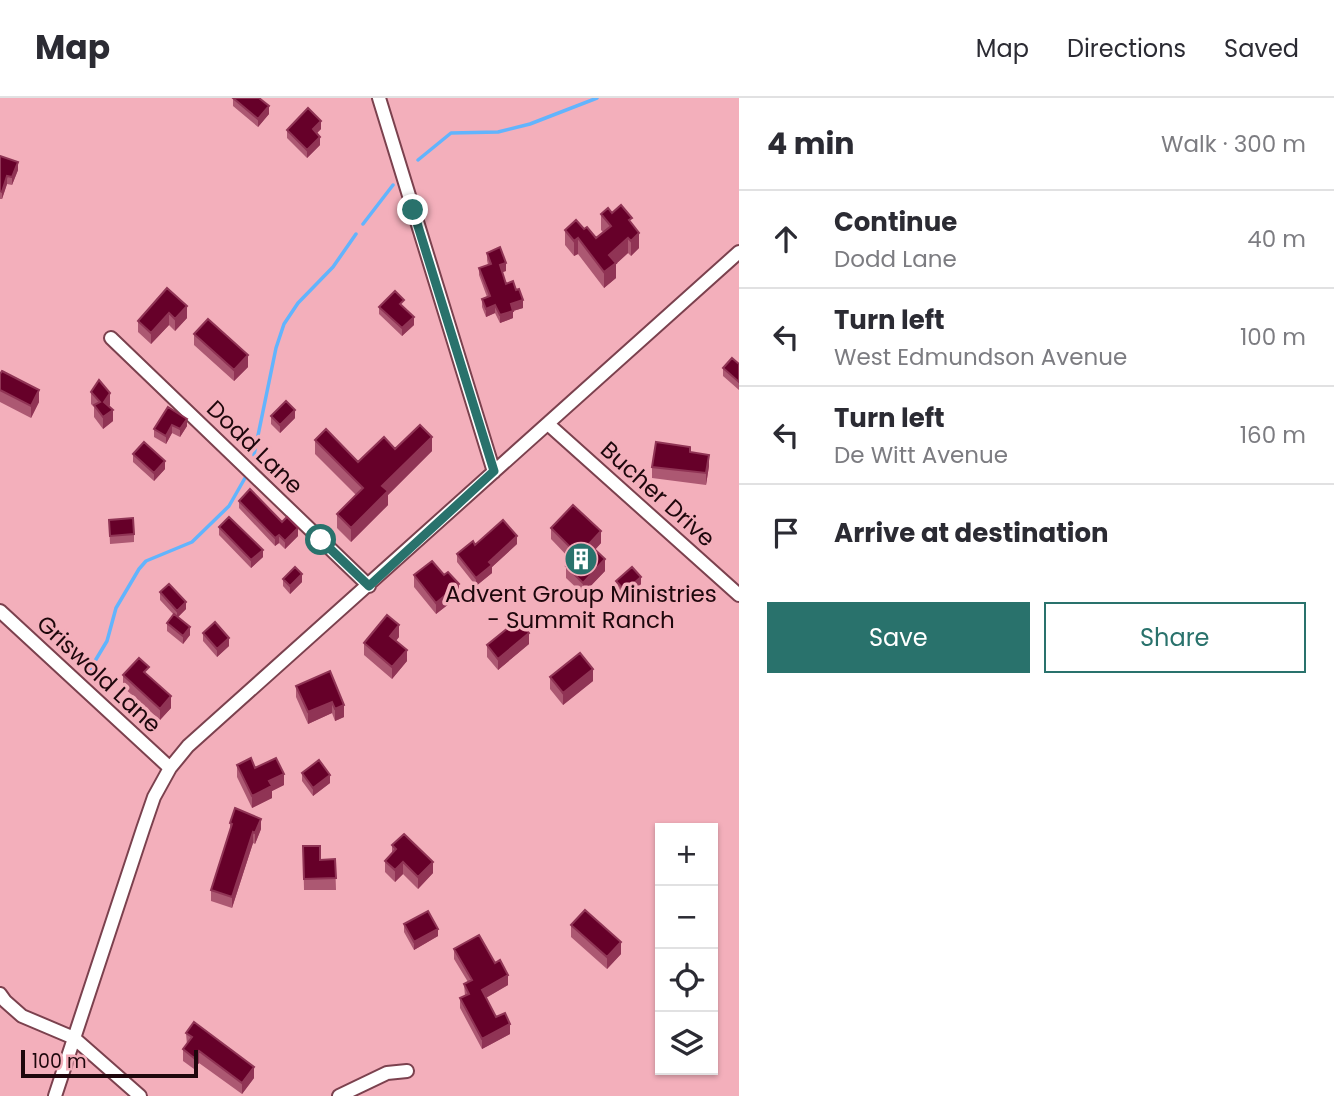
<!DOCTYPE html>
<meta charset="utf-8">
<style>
body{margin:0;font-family:Poppins,sans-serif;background:#f2f2f3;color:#2b2b33}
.controls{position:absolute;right:21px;bottom:21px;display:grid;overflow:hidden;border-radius:0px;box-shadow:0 2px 5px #0004}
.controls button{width:63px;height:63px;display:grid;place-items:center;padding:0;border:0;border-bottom:2px solid #e1e1e2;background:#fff;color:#2b2b33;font:35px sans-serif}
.scale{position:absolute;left:21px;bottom:18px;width:177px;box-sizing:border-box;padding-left:7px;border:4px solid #1e070c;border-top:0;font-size:19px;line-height:24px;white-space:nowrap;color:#1e070c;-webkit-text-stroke:5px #f3afbb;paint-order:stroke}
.stop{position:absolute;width:21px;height:21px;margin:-16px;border:5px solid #29726c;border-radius:50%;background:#fff}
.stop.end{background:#29726c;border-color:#fff;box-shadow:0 2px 7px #0008}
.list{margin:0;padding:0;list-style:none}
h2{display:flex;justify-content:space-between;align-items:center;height:91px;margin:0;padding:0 28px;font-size:30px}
h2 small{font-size:23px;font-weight:400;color:#7c7c81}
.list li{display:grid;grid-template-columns:46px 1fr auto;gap:21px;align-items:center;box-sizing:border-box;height:98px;padding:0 28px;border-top:2px solid #e1e1e2}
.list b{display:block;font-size:26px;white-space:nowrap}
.list p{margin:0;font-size:23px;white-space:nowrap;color:#7c7c81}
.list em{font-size:23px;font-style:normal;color:#7c7c81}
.actions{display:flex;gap:14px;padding:21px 28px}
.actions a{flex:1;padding:16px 0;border:2px solid #29726c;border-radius:0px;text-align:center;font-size:24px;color:#29726c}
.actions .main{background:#29726c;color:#fff}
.icon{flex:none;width:38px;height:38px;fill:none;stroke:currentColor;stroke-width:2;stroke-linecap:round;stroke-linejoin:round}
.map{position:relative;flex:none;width:739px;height:998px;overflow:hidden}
header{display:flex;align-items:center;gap:42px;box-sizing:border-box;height:98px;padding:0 35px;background:#fff;border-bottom:2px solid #e1e1e2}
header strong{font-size:33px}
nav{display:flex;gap:38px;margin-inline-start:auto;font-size:24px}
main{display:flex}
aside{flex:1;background:#fff}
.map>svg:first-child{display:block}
</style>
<header>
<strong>Map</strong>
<nav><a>Map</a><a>Directions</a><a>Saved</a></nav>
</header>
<main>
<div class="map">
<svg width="739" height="998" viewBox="0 0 739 998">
<rect width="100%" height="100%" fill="#f3afbb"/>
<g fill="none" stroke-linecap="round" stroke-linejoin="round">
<!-- stream -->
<path stroke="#62b4fd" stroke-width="3.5" d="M418,62L451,35L498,34L530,26L597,0
M363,126L393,87
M254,357L276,250L284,226L298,205L333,169L356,136
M89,573L107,543L116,510L139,471L146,463L192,444L229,408L245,380"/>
<defs>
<path id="minor" d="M379,0L494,374
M111,240L369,488
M548,326L739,497
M0,513L170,670
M0,896L5,903L22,918L74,940L140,998
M55,998L143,731L154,699L170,670L188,648L739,154
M339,998L387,975L407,973"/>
</defs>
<!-- minor casing -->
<use href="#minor" stroke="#7b414e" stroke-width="16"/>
<!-- minor -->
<use href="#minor" stroke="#fff" stroke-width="12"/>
</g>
<!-- wall -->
<path fill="#ac5872" d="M233,0L269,16L258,29L233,8Z
M321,31L317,35L320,47L307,60L287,40V32Z
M0,58L18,72L12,87L7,86L2,101H0Z
M612,115L632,126L639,150L631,158L628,155L616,166V180L604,190L578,156L574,158L565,147V132L584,131L596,140L603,134L601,132V116Z
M487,155L506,173L502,174L506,186L523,210L513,213V220L500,225L495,215L486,219L482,209V201L487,199L479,177V170L488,167L487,162Z
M167,190L187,220L175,233L169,227L151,246L138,234V223Z
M379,209H404L414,227L402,238L379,216Z
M194,236L248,269L234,283L194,247Z
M739,266V292L723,278V270Z
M0,276L39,304L31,320L0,304Z
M91,294L110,307L109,308L113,323L103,331L94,319V309L91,306Z
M168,309L187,328L180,339L172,335L166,346L154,339V331Z
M271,318L295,320L280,335L271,326Z
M315,342L358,364L395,351L432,353L388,397V407L351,444L337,430V416L356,397L315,356Z
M690,355L709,368L706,387L652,380V369Z
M133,356L165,371L154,383L133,364Z
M239,403L282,424L298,438L285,451L279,445L275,448L239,410Z
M109,422L134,436V444L110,446Z
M219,429L263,459L251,470L219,437Z
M551,430L601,445L595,452L605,473L583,496L566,480V468L572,463L551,441Z
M517,446L492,469V475L476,488L457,464V456Z
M414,477L459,498L436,516L414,489Z
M283,481L302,484L290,496L283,488Z
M616,483L641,486L625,501L616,491Z
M160,494L186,511L178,519L190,537L183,546L167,533V525L174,517L160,502Z
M203,535L229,548L217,559L203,543Z
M399,539L396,543L407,563L392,581L364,557V545Z
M529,546L498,572L487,559V547Z
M330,573L344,619L335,623L332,615L308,626L296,599V588Z
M123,577L171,610L160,622L123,589Z
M550,579L593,583L563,607L550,591Z
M237,667L255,670L284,687L272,693V700L252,710L237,679Z
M302,675L330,685L313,698L302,683Z
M230,725L261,731L255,746L253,745L232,810L211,803V792L230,735Z
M392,747L433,775L418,791L403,776L395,784L385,774V763L392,755Z
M303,748L320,762L335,761L336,792H304Z
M404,826L438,838L414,852L404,834Z
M571,827L621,856L607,871L571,839Z
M454,851L508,887L486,900L496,919L510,936L482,951L460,910V900L465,898L464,886L468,884L454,861Z
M186,935L254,980L242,996L199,965L194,971L183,963V951L187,947Z"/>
<!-- shaded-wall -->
<path fill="#903455" d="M269,8V16L258,29V21Z
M321,23V31L313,39V31Z
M320,39V47L307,60V52Z
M18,64V72L12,87V79Z
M7,78V86L2,101V94Z
M639,135V150L631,158V143Z
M578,140V156L574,158V143Z
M628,140V155L616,166V180L604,190V174L609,157Z
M506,165V173L500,175V167Z
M523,202V210L513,213V220L500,225V217L511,206Z
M495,207V215L486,219V211Z
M187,208V220L175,233V221Z
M169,215V227L151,246V235Z
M414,219V227L402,238V230Z
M248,257V269L234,283V272Z
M39,292V304L31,320V308Z
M110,295V307L104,315V304Z
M113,312V323L103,331V319Z
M295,312V320L280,335V327Z
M187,321V328L180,339V331Z
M172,327V335L166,346V338Z
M432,339V353L388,397V407L351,444V430L382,388Z
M709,357V368L706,387V375Z
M165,363V371L154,383V375Z
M298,430V438L285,451V443Z
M601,433V445L589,458V446Z
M279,437V445L275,448V440Z
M517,438V446L492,469V475L476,488V480L489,464Z
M263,452V459L251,470V462Z
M605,461V473L583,496V485Z
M302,476V484L290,496V488Z
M641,479V486L625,501V493Z
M459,486V498L436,516V505Z
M186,504V511L177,520V513Z
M399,527V539L390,550V538Z
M190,529V537L183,546V538Z
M529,535V546L498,572V561Z
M229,540V548L217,559V551Z
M407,552V563L392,581V569Z
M593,571V583L563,607V595Z
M171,598V610L160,622V611Z
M332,604V615L308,626V614Z
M344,607V619L335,623V611Z
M284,676V687L272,693V700L252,710V698L269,683Z
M330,677V685L313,698V690Z
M261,721V731L255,746V735Z
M253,734V745L232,810V799Z
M403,764V776L395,784V772Z
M433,764V775L418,791V779Z
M438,831V838L414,852V844Z
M621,844V856L607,871V859Z
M508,877V887L482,902V892Z
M510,926V936L482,951V941Z
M199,953V965L194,971V960Z
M254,969V980L242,996V985Z"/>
<!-- building -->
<path fill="#660029" stroke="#903455" stroke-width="2" d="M233,0H259L269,8L258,21Z
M308,10L321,23L313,31L320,39L307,52L287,32Z
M0,58L18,64L12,79L7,78L2,94L0,93Z
M621,107L632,120L629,122L639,135L631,143L628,140L609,157L616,165L604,174L578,140L574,143L565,132L576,122L584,131L587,129L596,140L611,128L601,116L608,110L612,115Z
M500,149L506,165L500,167L506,186L513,183L516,192L519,191L523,202L511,206L513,213L500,217L495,207L486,211L482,201L490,198L479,170L491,166L487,155Z
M167,190L187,208L175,221L169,215L151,235L138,223Z
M395,193L404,202L400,206L414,219L402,230L379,209Z
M208,221L248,257L234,272L194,236Z
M732,260L739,266V284L723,270Z
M2,273L39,292L31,308L0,292V276Z
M99,282L110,295L104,304L113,312L103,319L94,307L100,304L91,294Z
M286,303L295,312L280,327L271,318Z
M168,309L187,321L180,331L172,327L166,338L154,331Z
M420,327L432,339L382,388L388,393L351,430L337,416L363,390L315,342L326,331L358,364L384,339L395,351Z
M144,344L165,363L154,375L133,356Z
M656,344L690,349V354L709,357L706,375L652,369Z
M250,391L282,424L287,419L298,430L285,443L279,437L275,440L239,403Z
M573,407L601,433L589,446L605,461L583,485L566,468L578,457L551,430Z
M229,419L263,452L251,462L219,429Z
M133,420L134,436L110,438L109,422Z
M503,422L517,438L489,464L492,467L476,480L457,456L473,443L475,447Z
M432,463L444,477L448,474L459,486L436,505L414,477Z
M295,469L302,476L290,488L283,481Z
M632,469L641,479L625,493L616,483Z
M169,486L186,504L177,513L160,494Z
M174,516L190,529L183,538L167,525Z
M387,517L399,527L390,538L407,552L392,569L364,545Z
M519,521L529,535L498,561L487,547Z
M215,524L229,540L217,551L203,535Z
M580,555L593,571L563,595L550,579Z
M139,560L149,569L144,574L171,598L160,611L123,577Z
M330,573L344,607L335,611L332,604L308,614L296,588Z
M251,660L255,670L276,660L284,676L269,683L272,688L252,698L237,667Z
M319,662L330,677L313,690L302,675Z
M235,710L261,721L255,735L253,734L232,799L211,792L232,726L230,725Z
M404,736L433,764L418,779L403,764L395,772L385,763L396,751L392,747Z
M303,748H320V762L335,761L336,780L304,781Z
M585,812L621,844L607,859L571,827Z
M428,813L438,831L414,844L404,826Z
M479,837L495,865L500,862L508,877L482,892L496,919L505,915L510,926L482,941L460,900L469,896L464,886L472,882L454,851Z
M194,924L254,969L242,985L199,953L194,960L183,951L192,939L186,935Z"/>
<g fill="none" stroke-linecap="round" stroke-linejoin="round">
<!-- route -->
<path stroke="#29726c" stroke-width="9" d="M321,442L369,488L494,373L413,112"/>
</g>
<!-- icons -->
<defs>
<symbol id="building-disc" viewBox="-11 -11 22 22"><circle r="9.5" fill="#29726c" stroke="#f3afbb"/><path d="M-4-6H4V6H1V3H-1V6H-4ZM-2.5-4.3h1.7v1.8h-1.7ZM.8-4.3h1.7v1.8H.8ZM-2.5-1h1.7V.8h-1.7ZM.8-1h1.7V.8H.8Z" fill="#fff"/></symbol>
</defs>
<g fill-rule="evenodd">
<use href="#building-disc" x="562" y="442" width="38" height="38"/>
</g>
<g text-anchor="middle" stroke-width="7" stroke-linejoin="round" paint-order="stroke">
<!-- street labels -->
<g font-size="23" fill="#1e070c" stroke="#f3afbb">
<text transform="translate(255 349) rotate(44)" y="8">Dodd Lane</text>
<text transform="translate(658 396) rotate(42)" y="8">Bucher Drive</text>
<text transform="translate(99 576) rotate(43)" y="8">Griswold Lane</text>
</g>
<!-- poi labels -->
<g font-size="23" fill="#1e070c" stroke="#f3afbb">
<text x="581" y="504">Advent Group Ministries<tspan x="581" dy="26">- Summit Ranch</tspan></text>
</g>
</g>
</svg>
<div class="controls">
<button>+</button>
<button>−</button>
<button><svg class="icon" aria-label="locate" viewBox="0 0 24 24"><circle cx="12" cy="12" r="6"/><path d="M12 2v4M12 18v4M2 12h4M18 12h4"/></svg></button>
<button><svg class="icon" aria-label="layers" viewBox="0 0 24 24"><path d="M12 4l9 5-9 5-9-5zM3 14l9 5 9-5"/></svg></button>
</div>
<div class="scale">100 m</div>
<div class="stop" style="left:321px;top:442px"></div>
<div class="stop end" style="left:413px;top:112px"></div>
</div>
<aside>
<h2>4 min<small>Walk · 300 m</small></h2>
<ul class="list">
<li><svg class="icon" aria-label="ahead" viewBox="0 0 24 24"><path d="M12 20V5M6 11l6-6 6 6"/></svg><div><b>Continue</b><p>Dodd Lane</p></div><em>40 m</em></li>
<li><svg class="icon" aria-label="left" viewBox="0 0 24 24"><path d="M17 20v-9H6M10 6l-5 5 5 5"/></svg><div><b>Turn left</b><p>West Edmundson Avenue</p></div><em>100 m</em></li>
<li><svg class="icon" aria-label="left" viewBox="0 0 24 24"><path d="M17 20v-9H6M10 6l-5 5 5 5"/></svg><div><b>Turn left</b><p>De Witt Avenue</p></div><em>160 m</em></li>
<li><svg class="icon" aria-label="arrive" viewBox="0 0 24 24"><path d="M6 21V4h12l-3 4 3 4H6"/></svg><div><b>Arrive at destination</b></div></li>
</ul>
<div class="actions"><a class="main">Save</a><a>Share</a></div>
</aside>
</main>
